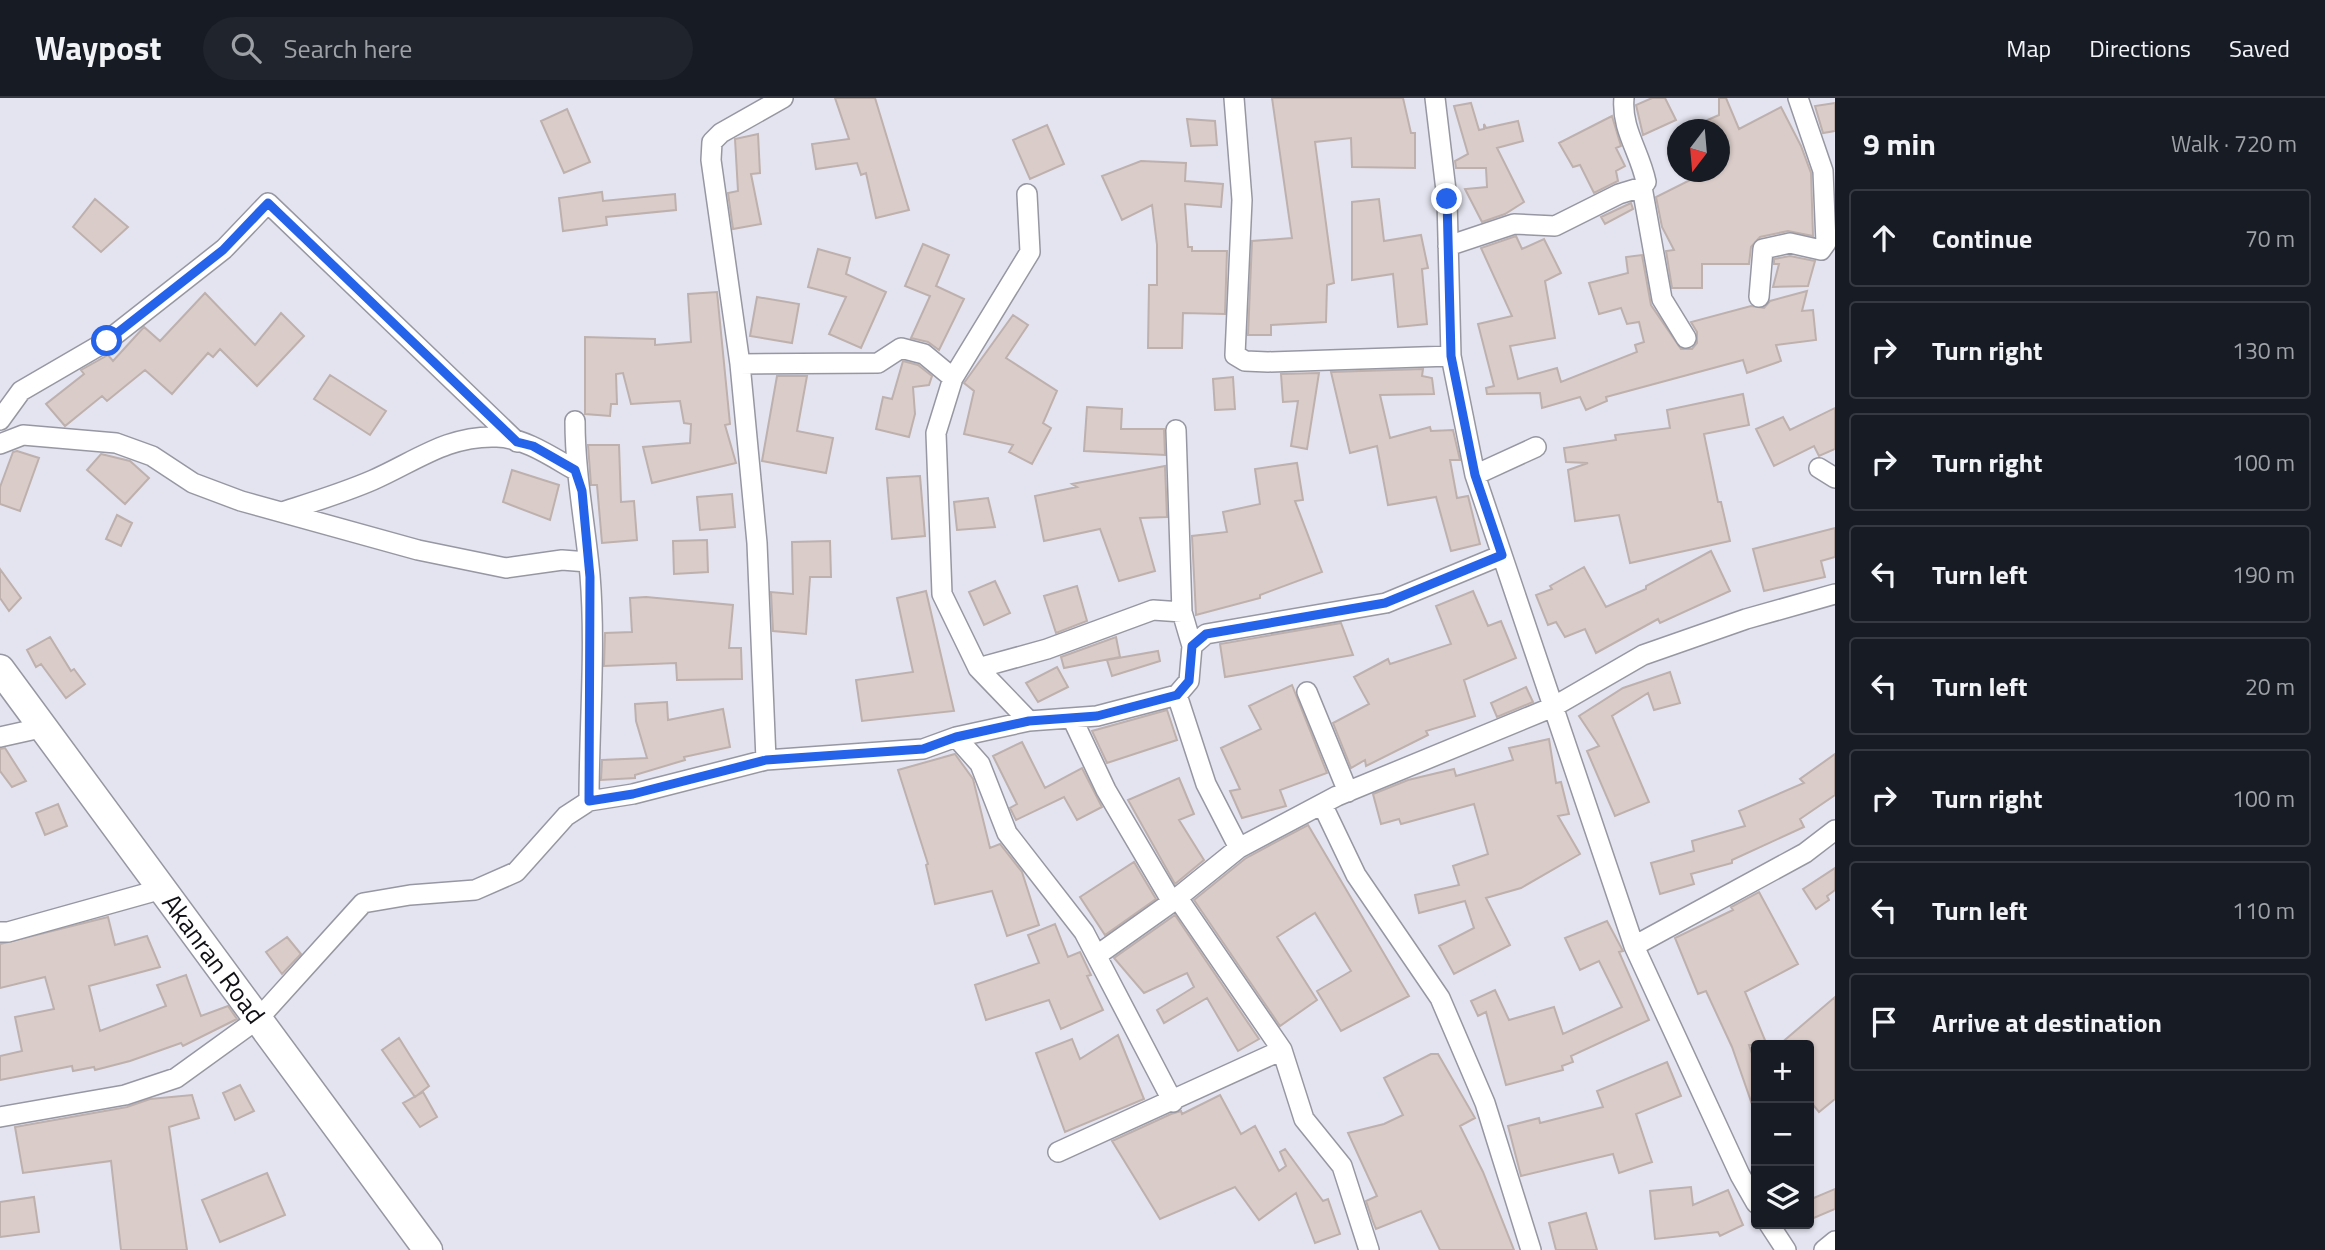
<!DOCTYPE html>
<meta charset="utf-8">
<style>
body{margin:0;font-family:"Titillium Web",sans-serif;background:#20242c;color:#f1f3f6}
.controls{position:absolute;right:21px;bottom:21px;display:grid;overflow:hidden;border-radius:7px;box-shadow:0 2px 5px #0004}
.controls button{width:63px;height:63px;display:grid;place-items:center;padding:0;border:0;border-bottom:2px solid #363941;background:#171b24;color:#f1f3f6;font:35px sans-serif}
.compass{position:absolute;left:1667px;top:21px;width:63px;height:63px;border-radius:50%;background:#171b24;box-shadow:0 2px 5px #0004;rotate:196deg}
.stop{position:absolute;width:21px;height:21px;margin:-16px;border:5px solid #2563eb;border-radius:50%;background:#fff}
.stop.end{background:#2563eb;border-color:#fff;box-shadow:0 2px 7px #0008}
.list{margin:0;padding:0;list-style:none}
h2{display:flex;justify-content:space-between;align-items:center;height:91px;margin:0;padding:0 28px;font-size:30px}
h2 small{font-size:23px;font-weight:400;color:#9ea1a6}
.list li{display:grid;grid-template-columns:46px 1fr auto;gap:21px;align-items:center;box-sizing:border-box;height:98px;margin:0 14px 14px;padding:0 14px;border:2px solid #363941;border-radius:7px}
.list b{display:block;font-size:26px;white-space:nowrap}
.list em{font-size:23px;font-style:normal;color:#9ea1a6}
.icon{flex:none;width:38px;height:38px;fill:none;stroke:currentColor;stroke-width:2;stroke-linecap:round;stroke-linejoin:round}
.map{position:relative;flex:none;width:1835px;height:1152px;overflow:hidden}
header{display:flex;align-items:center;gap:42px;box-sizing:border-box;height:98px;padding:0 35px;background:#171b24;border-bottom:2px solid #363941}
header strong{font-size:33px}
nav{display:flex;gap:38px;margin-inline-start:auto;font-size:24px}
.search{width:490px;height:63px;background:#20242c;display:flex;align-items:center;gap:18px;box-sizing:border-box;padding:0 24px;border-radius:38px;color:#9ea1a6;font-size:26px}
main{display:flex}
aside{flex:1;background:#171b24}
.map>svg:first-child{display:block}
</style>
<header>
<strong>Waypost</strong>
<div class="search"><svg class="icon" aria-label="search" viewBox="0 0 24 24"><circle cx="10" cy="10" r="6"/><path d="M15 15l6 6"/></svg>Search here</div>
<nav><a>Map</a><a>Directions</a><a>Saved</a></nav>
</header>
<main>
<div class="map">
<svg width="1835" height="1152" viewBox="0 0 1835 1152">
<rect width="100%" height="100%" fill="#e4e4f0"/>
<!-- building -->
<path fill="#daccc8" stroke="#beb0ad" stroke-width="2" d="M835,0H875L909,112L876,120L866,75L861,77L857,65L816,71L812,46L849,41Z
M1272,0H1403L1411,35H1415V70L1352,69L1351,40L1315,44L1334,185L1327,187L1326,224L1271,227V237H1248L1252,143L1292,140Z
M1652,0H1665L1676,22L1643,37L1636,7Z
M1719,0H1726L1739,31L1781,9L1801,48L1811,75L1813,138L1788,133L1760,139L1751,149L1749,166H1702V190H1672L1666,153L1674,152L1662,129L1656,99L1706,74H1719V32L1687,31L1719,17Z
M1471,5L1479,32L1484,31V26L1486,30L1518,23L1523,43L1497,50L1524,104L1505,116L1482,124L1465,91L1487,89L1486,70H1456L1455,63L1468,56L1454,8Z
M1835,5V33L1823,35L1815,8Z
M567,11L590,64L564,75L541,23Z
M1612,18L1621,48L1616,50L1625,68L1616,73L1618,83L1594,95L1580,67L1573,69L1559,45Z
M1187,21L1215,23L1217,47L1191,48Z
M1047,27L1064,66L1030,81L1013,42Z
M758,36L760,75L751,76L761,126L733,131L728,95L738,93L735,41Z
M1141,63L1186,65L1185,83L1223,86L1221,109L1185,106L1188,149H1192V153H1227L1225,216L1183,215L1182,250H1148L1149,187H1157V147L1152,107L1122,122L1102,78Z
M602,94L603,103L675,96L676,112L606,119L607,127L563,133L559,100Z
M95,101L128,129L101,154L73,129Z
M1379,101L1384,143L1421,137L1428,170L1422,171L1427,226L1398,229L1393,176L1352,182V104Z
M1631,105L1633,111L1605,126L1601,119Z
M1516,138L1522,151L1544,141L1561,175L1545,183L1555,240L1510,248L1518,281L1557,270L1561,284L1637,254L1635,247L1644,244L1639,224L1627,226L1621,210L1599,216L1589,185L1628,175L1626,159L1642,157L1651,207L1681,251H1692L1697,245V234L1691,224L1751,208L1764,210L1770,203L1807,193L1802,213L1813,212L1816,242L1776,247L1781,263L1747,275L1743,262L1606,299L1607,303L1586,312L1580,299L1542,310L1540,295L1487,296L1486,290L1494,288L1478,226L1512,218L1481,150Z
M923,146L949,157L936,188L964,201L939,252L928,244L911,240L930,198L905,188Z
M818,151L850,160L846,176L886,194L861,250L829,236L846,199L808,189Z
M1790,158L1815,163L1808,188L1773,189L1779,166H1774V161Z
M717,194L730,326L725,327L736,365L652,385L643,349L690,345L691,326L684,325L680,303L631,306L623,275L616,276L617,306H611L610,318L585,316V239L655,241V247L691,244L688,196Z
M205,195L255,247L281,215L304,238L257,288L220,251L213,259L208,255L172,296L145,272L107,303L102,298L65,328L46,306L84,276L81,272L108,257L113,263L144,229L160,243Z
M757,199L799,206L792,245L750,238Z
M1013,217L1028,227L1006,260L1057,293L1043,325L1051,330L1032,366L1009,354L1013,347L964,336L974,293L964,285Z
M903,263L918,267L932,278L929,287L913,289L915,316L909,339L876,331L883,299L892,301Z
M1423,271L1422,278L1432,280L1434,296L1380,297L1390,340L1430,329L1431,333L1453,332L1460,362H1450L1457,400L1468,398L1480,446L1451,453L1436,399L1388,407L1377,348L1350,355L1331,274Z
M1319,275L1307,351L1291,348L1298,303L1283,304L1281,276Z
M330,277L386,313L370,337L314,301Z
M777,278H807L797,333L833,340L826,375L762,363Z
M1233,279L1235,311L1215,312L1213,281Z
M1743,296L1749,327L1704,336L1718,404H1721L1730,443L1630,465L1619,417L1575,423L1568,372L1588,365L1566,364L1564,350L1616,342L1615,337L1670,330L1667,312Z
M1087,309L1122,311L1121,331H1164L1165,357L1084,353Z
M1835,310V351L1819,358L1814,348L1774,368L1756,331L1783,319L1790,332Z
M588,347H619L621,404L634,403L637,442L602,445L597,387H591Z
M17,353L39,360L20,413L0,406V389L13,354Z
M101,356L130,363L149,380L125,406L87,372Z
M1297,365L1303,402L1295,403L1322,474L1260,497V500L1196,517L1192,438L1227,434L1223,414L1260,406L1255,371Z
M1165,368L1167,419L1140,420L1155,473L1119,483L1100,431L1044,443L1035,398L1077,389L1072,386Z
M512,372L559,387L550,422L503,404Z
M920,378L925,438L892,441L887,380Z
M732,396L735,429L700,432L697,399Z
M988,400L995,429L957,432L954,404Z
M117,417L132,425L121,448L106,441Z
M1835,430V459L1821,463L1825,479L1764,493L1753,451Z
M707,442L708,474L674,476L673,443Z
M830,443L831,479H810L806,536L773,533L771,494L793,496L792,444Z
M1711,453L1730,493L1660,525L1658,521L1596,555L1585,531L1565,539L1556,524L1548,527L1536,497L1552,491L1550,488L1584,469L1606,509L1646,491V488Z
M0,471L21,500L9,513L0,500Z
M995,483L1010,515L984,527L969,494Z
M1077,488L1087,523L1056,535L1044,498Z
M926,493L954,613L862,623L856,582L913,574L897,500Z
M1473,493L1488,528L1501,523L1516,560L1464,582L1475,618L1426,633L1428,637L1366,668L1365,662L1351,670L1333,625L1369,606L1354,579L1388,561L1390,566L1451,546L1436,508Z
M646,499L733,507L729,550H741L742,581L677,582L676,565L604,568L605,535L632,534L630,500Z
M1341,525L1353,557L1225,579L1220,546Z
M50,539L71,573L74,571L85,586L66,600L41,566L36,569L27,552Z
M1116,539L1120,559L1064,570L1061,559Z
M1158,553L1160,563L1112,578L1107,562Z
M1057,569L1068,589L1038,604L1026,585Z
M1670,574L1680,605L1654,612L1648,595L1612,618L1649,704L1615,718L1587,653L1599,648L1579,618L1623,590Z
M1292,587L1327,675L1280,692L1286,708L1242,720L1230,693L1240,691L1221,650L1261,631L1249,608Z
M1526,589L1533,604L1497,619L1491,605Z
M667,604L668,622L723,611L730,649L684,659L685,662L635,677V680L601,682L602,662L647,660L636,623L635,606Z
M1167,612L1177,642L1107,665L1092,633Z
M1549,641L1556,685L1561,684L1569,716L1558,718L1580,756L1521,790L1486,800L1510,847L1454,876L1439,848L1474,830L1465,803L1419,815L1415,797L1459,787L1453,768L1488,756L1474,706L1401,726L1399,721L1381,726L1373,696L1408,682L1454,671L1456,678L1513,662L1509,650Z
M1022,644L1045,690L1082,670L1102,709L1077,722L1064,699L1016,722L1010,710L1017,706L993,658Z
M5,650L26,683L12,689L0,673V651Z
M955,656L973,681L990,750L1000,746L1022,774L1039,827L1007,838L992,793L935,806L926,767L928,766L898,672Z
M1835,656V697L1800,721L1804,729L1732,762V765L1691,776L1694,786L1660,796L1651,765L1694,753L1692,743L1745,728L1739,713L1804,685L1800,681Z
M1179,680L1194,716L1179,722L1204,762L1175,786L1128,702Z
M58,706L67,728L45,737L36,715Z
M1308,727L1409,898L1341,933L1317,893L1351,873L1315,815L1277,839L1317,902L1280,928L1194,802L1246,760Z
M1134,764L1156,801L1105,837L1080,799Z
M1835,770V792L1827,798L1829,802L1816,811L1803,791Z
M1759,794L1798,866L1745,894L1767,947H1749L1756,967L1754,1012L1732,949L1706,893L1698,896L1675,840L1733,812L1731,809Z
M1175,817L1259,941L1238,953L1207,900L1164,925L1157,912L1194,889L1187,875L1144,895L1114,860Z
M108,819L115,847L147,838L160,869L89,888L100,933L166,908L157,887L186,877L201,918L228,908L237,921L183,948L181,945L130,963L95,972L94,969L73,973L72,968L0,982V958L22,953L15,919L54,911L45,879L0,890V846Z
M1607,823L1623,853L1619,854L1649,922L1571,958L1573,964L1562,968L1563,972L1506,987L1486,914L1478,918L1471,903L1495,892L1509,922L1554,909L1563,936L1622,909L1599,863L1580,872L1565,840Z
M1055,826L1068,859L1080,854L1091,877L1087,878L1103,912L1061,931L1049,902L986,922L975,887L1039,865L1028,837Z
M287,839L301,856L282,876L266,854Z
M1835,899V1001L1819,1014L1809,1002V947H1779Z
M1118,937L1144,1001L1065,1034L1036,955L1072,941L1080,961Z
M399,940L429,988L415,999L382,952Z
M1431,956H1438L1475,1020L1460,1028L1483,1074L1514,1152H1440L1421,1113L1376,1131L1372,1121L1366,1103L1377,1098L1348,1035L1384,1026L1403,1017L1384,980Z
M1667,964L1681,998L1636,1016L1652,1064L1619,1075L1613,1056L1521,1078L1508,1028L1539,1020L1540,1025L1603,1009L1597,993Z
M240,987L254,1013L235,1022L223,995Z
M423,994L437,1019L420,1029L403,1005Z
M192,997L199,1020L169,1029L187,1152H121L111,1063L23,1075L15,1029L127,1009L150,1001Z
M1220,997L1241,1036L1255,1028L1279,1073L1286,1068L1280,1054L1285,1051L1323,1103L1328,1101L1340,1136L1315,1145L1296,1095L1259,1122L1235,1089L1160,1121L1112,1043L1171,1016L1181,1013L1182,1016Z
M267,1075L285,1117L220,1144L202,1102Z
M1691,1089L1693,1107L1728,1092L1743,1127L1720,1138L1718,1134L1655,1141L1650,1093Z
M1835,1091V1111L1809,1122V1102Z
M34,1099L39,1134L0,1139V1104Z
M1586,1115L1597,1152H1556L1549,1125Z"/>
<g fill="none" stroke-linecap="round" stroke-linejoin="round">
<defs>
<path id="minor" d="M1234,0L1242,102L1235,257L1245,263L1268,264L1451,258
M1435,0L1447,101L1451,258L1475,377L1634,848L1740,1077L1756,1105
M1624,0C1621,31 1640,54 1646,84L1642,89L1662,201L1686,240
M1027,96L1030,154L953,280L936,335L942,496L978,570L1029,623
M1448,148L1514,126L1555,128L1619,96L1642,89
M1759,199L1763,151L1790,145L1821,152L1826,145L1823,73L1798,0
M740,266L878,265L901,250L924,256L953,280
M0,322L21,293L107,243L224,151L268,105L517,344
M575,323C575,375 585,425 590,477C596,551 589,628 589,703
M1176,332L1182,514
M0,346L23,337L116,345L152,358L193,385L241,403L418,452L506,470L562,462L588,464
M1819,370L1835,380
M1475,377L1536,349
M282,414C313,404 343,395 373,382C416,363 448,337 497,339C525,340 552,359 575,372
M978,570L1047,551L1153,512L1182,514L1192,548
M1307,594L1348,694
M1177,597L1206,686L1239,750
M1072,620L1106,692L1172,804
M0,639L45,629
M956,639L980,666L1007,735L1084,834L1173,1004
M766,662L757,445L740,266L711,62L712,44L721,35L783,0
M1322,706L1356,777L1440,900L1485,1005L1531,1152
M1177,799L1282,952L1304,1021L1342,1068L1369,1152
M0,834H8L162,791
M1634,848L1805,755L1835,732
M1095,853H1103L1172,804L1239,750L1337,698L1553,609L1643,557L1746,521L1835,496
M0,1019L125,997L176,980L259,920L363,805L410,797L475,792L516,774L566,718L589,703L633,696L766,662L923,651L956,639L1029,623L1097,618L1177,597L1189,583L1192,548L1206,536L1386,505L1502,457
M1058,1054L1282,952
M1769,1126L1786,1152
M1824,1152L1835,1143"/>
<g id="secondary">
<path id="s1" d="M0,571L428,1152"/>
</g>
</defs>
<!-- minor casing -->
<use href="#minor" stroke="#9697a2" stroke-width="22"/>
<!-- secondary casing -->
<use href="#secondary" stroke="#9697a2" stroke-width="31"/>
<!-- minor -->
<use href="#minor" stroke="#fff" stroke-width="19"/>
<!-- secondary -->
<use href="#secondary" stroke="#fff" stroke-width="28"/>
</g>
<g fill="none" stroke-linecap="round" stroke-linejoin="round">
<!-- route -->
<path stroke="#2563eb" stroke-width="9" d="M107,243L223,152L268,105L517,344L533,348L575,372L582,393L590,479L589,703L633,696L766,662L923,651L956,639L1029,623L1097,618L1177,597L1189,583L1192,548L1206,536L1385,505L1502,457L1475,377L1451,258L1447,101"/>
</g>
<g text-anchor="middle" stroke-width="5" stroke-linejoin="round" paint-order="stroke">
<!-- street labels -->
<g font-size="26" fill="#111115" stroke="#fff">
<text dy="9" stroke="none"><textPath href="#s1" startOffset="360">Akanran Road</textPath></text>
</g>
</g>
</svg>
<div class="controls">
<button>+</button>
<button>−</button>
<button><svg class="icon" aria-label="layers" viewBox="0 0 24 24"><path d="M12 4l9 5-9 5-9-5zM3 14l9 5 9-5"/></svg></button>
</div>
<svg class="compass" viewBox="-18 -18 36 36"><path d="M0-13l5 13h-10z" fill="#e53935"/><path d="M0 13l5-13h-10z" fill="#9ea1a6"/></svg>
<div class="stop" style="left:107px;top:243px"></div>
<div class="stop end" style="left:1447px;top:101px"></div>
</div>
<aside>
<h2>9 min<small>Walk · 720 m</small></h2>
<ul class="list">
<li><svg class="icon" aria-label="ahead" viewBox="0 0 24 24"><path d="M12 20V5M6 11l6-6 6 6"/></svg><div><b>Continue</b></div><em>70 m</em></li>
<li><svg class="icon" aria-label="right" viewBox="0 0 24 24"><path d="M7 20v-9h11M14 6l5 5-5 5"/></svg><div><b>Turn right</b></div><em>130 m</em></li>
<li><svg class="icon" aria-label="right" viewBox="0 0 24 24"><path d="M7 20v-9h11M14 6l5 5-5 5"/></svg><div><b>Turn right</b></div><em>100 m</em></li>
<li><svg class="icon" aria-label="left" viewBox="0 0 24 24"><path d="M17 20v-9H6M10 6l-5 5 5 5"/></svg><div><b>Turn left</b></div><em>190 m</em></li>
<li><svg class="icon" aria-label="left" viewBox="0 0 24 24"><path d="M17 20v-9H6M10 6l-5 5 5 5"/></svg><div><b>Turn left</b></div><em>20 m</em></li>
<li><svg class="icon" aria-label="right" viewBox="0 0 24 24"><path d="M7 20v-9h11M14 6l5 5-5 5"/></svg><div><b>Turn right</b></div><em>100 m</em></li>
<li><svg class="icon" aria-label="left" viewBox="0 0 24 24"><path d="M17 20v-9H6M10 6l-5 5 5 5"/></svg><div><b>Turn left</b></div><em>110 m</em></li>
<li><svg class="icon" aria-label="arrive" viewBox="0 0 24 24"><path d="M6 21V4h12l-3 4 3 4H6"/></svg><div><b>Arrive at destination</b></div></li>
</ul>
</aside>
</main>
